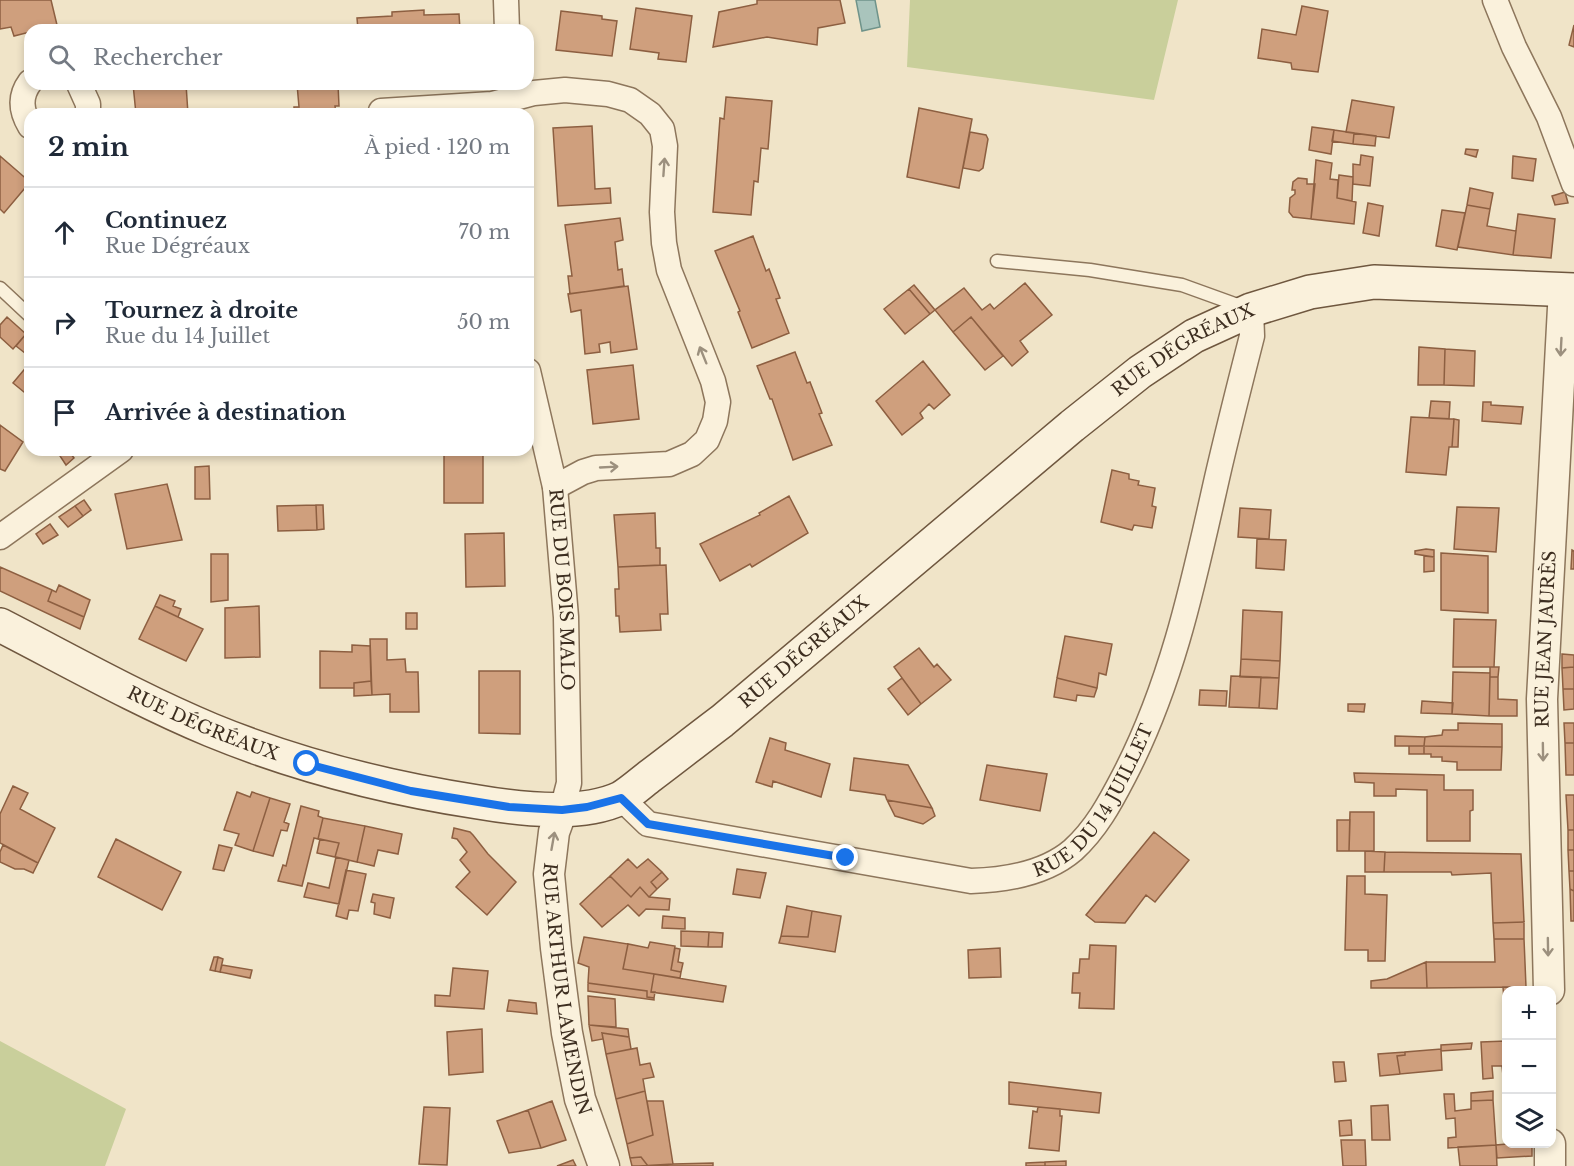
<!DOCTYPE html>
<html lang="fr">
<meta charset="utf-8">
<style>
body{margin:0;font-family:"Libre Baskerville",serif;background:#f6f6f7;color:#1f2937}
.controls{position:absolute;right:18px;bottom:18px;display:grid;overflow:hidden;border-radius:12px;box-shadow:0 3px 9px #0003}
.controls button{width:54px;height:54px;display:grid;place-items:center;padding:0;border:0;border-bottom:2px solid #e0e1e3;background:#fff;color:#1f2937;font:30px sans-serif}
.stop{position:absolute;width:18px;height:18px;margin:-14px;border:4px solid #1a73e8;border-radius:50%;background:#fff}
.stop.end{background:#1a73e8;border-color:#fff;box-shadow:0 2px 6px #0008}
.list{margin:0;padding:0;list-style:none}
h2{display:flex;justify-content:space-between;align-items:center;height:78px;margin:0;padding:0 24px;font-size:26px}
h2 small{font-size:20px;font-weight:400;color:#747a83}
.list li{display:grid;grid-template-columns:39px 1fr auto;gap:18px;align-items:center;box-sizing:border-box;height:90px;padding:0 24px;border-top:2px solid #e0e1e3}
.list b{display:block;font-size:22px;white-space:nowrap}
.list p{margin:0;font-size:20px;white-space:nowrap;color:#747a83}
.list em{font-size:20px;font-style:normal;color:#747a83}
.icon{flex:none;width:33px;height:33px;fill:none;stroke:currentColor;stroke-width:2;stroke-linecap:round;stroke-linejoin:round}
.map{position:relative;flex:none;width:1574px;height:1166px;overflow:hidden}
.search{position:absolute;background:#fff;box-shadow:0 3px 9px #0003;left:24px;top:24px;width:510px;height:66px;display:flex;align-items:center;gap:15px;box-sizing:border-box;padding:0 21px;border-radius:18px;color:#747a83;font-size:22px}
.panel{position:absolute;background:#fff;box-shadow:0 3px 9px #0003;left:24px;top:108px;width:510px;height:348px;border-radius:18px}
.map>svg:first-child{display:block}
</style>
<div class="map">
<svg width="1574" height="1166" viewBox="0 0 1574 1166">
<rect width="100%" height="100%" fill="#f0e4c8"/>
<!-- green -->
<path fill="#c9cf9b" d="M910,0H1178L1154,100L907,67Z
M0,1041L126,1109L105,1166H0Z"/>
<!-- water -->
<path fill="#a9c4bc" stroke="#6f938a" stroke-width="1.5" d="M856,0H875L880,27L862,31Z"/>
<!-- building -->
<path fill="#cf9f7d" stroke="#8d5f41" stroke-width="1.5" d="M0,0H51L57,25L30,30V32L14,36L11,27L0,29Z
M757,0H840L845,23L818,28L817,45L767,37L713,47L719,12L757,4Z
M1302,6L1328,11L1318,72L1292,69L1291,63L1258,58L1262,29L1296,35Z
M636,8L692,16L686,62L658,59L659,53L630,49Z
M424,10V15L459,14L460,30H358L357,18L392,16V12Z
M561,11L602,16V19L617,21L612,56L556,50Z
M1574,25V47L1569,45Z
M133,84H186L188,114H136Z
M297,84H338L339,106H335L336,114H294V107H299Z
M726,97L772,101L768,149L761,148L758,182L754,181L751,215L713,212L720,118L724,119Z
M1352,100L1394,107L1389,138L1346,132Z
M919,108L972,119L959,188L907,177Z
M592,126L595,189L610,188L611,203L558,206L553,128Z
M1312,127L1334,130L1331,154L1309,150Z
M1334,130L1354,133L1353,144L1332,141Z
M970,132L986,135L988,139L983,168L979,171L963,168Z
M1354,133L1376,136L1375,146L1353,144Z
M1466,149L1478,150L1476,157L1465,154Z
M1361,155L1373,157L1370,186L1353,184V164L1360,165Z
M0,156L30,182L4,213L0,209Z
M1513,156L1536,159L1533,181L1512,178Z
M1316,160L1332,163L1330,179L1338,180L1337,198L1356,202L1354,224L1311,219Z
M1339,175L1353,177L1352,201L1337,198Z
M1298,178L1307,179V184H1315L1311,219L1293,217L1289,212L1290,198L1295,194V190H1292L1293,182Z
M1470,188L1493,193L1490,209L1467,205Z
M1565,192L1568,203L1555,205L1552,196Z
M1368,203L1383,206L1379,236L1363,233Z
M1467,205L1490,209L1487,226L1516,231L1513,255L1458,247Z
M1442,210L1465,213L1457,250L1436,246Z
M1518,214L1555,219L1551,258L1513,255Z
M620,218L623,240L615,242L618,270L622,269L624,286L570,294L568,276H572L565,225Z
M753,236L766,271L769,269L780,298L776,299L789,333L752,348L738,312L740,311L715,251Z
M1025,283L1052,315L1020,341L1028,352L1012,366L971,317L953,332L935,310L964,288L982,310L990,304L994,309Z
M914,285L935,310L930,314L909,289Z
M628,286L637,349L611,353L610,342L599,344L600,352L585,354L581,310L571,312L568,294Z
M909,289L930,314L905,334L884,309Z
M7,317L26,334L13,349L0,337V325Z
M971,317L1003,356L985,370L953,332Z
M26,334L30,338V357L16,346Z
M1419,347L1445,349L1444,385H1418Z
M1445,349L1475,351L1474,386L1444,385Z
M795,352L807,383L810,382L822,413L819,414L832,445L793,460L772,399H770L757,366Z
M923,361L950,395L934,409L929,404L920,413L923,418L902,435L876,401Z
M28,365L30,367V397L13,383Z
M633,365L639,419L593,424L587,370Z
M1431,401L1450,402L1449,419L1429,418Z
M1483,402H1491V405L1523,407L1521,424L1482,421Z
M1411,417L1454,419L1452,447H1449L1446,475L1406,472Z
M1454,419L1459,420L1458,447H1452Z
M0,425L23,442L5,471L0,469Z
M68,450L74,458L66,465L60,456Z
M209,450H225V452L209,453Z
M444,450H483V503H444Z
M209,466L210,499H195V467Z
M1112,470L1129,474V479L1139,481L1138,485L1155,488L1152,506L1156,507L1152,528L1134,525L1132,530L1101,522Z
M167,484L182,540L127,549L115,494Z
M789,496L808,533L752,567L750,564L720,581L700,544L760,515L759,513Z
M84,500L91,510L83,516L75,506Z
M316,505H323L324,529L317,530Z
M316,505L317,530L278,531L277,506Z
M75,506L83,516L68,527L59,517Z
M1457,507L1499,508L1496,552L1454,549Z
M1240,508L1271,510L1269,539L1238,537Z
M655,513L656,548H660V565L618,567L614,515Z
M50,524L58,535L43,544L36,534Z
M504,533L505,586L466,587L465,534Z
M1257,539L1286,540L1284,570L1256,568Z
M1426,549L1434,550V557L1415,554V551Z
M1572,550L1574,551V569H1571Z
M1441,553L1488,556V613L1441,610Z
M211,554H228V600L211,602Z
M1424,556L1434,557V571L1424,572Z
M666,565L668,614H660L661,630L620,632L619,616H616L615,589H619L618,567Z
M0,567L52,590L48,601L84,617L80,629L0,591Z
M59,585L90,600L84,617L48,601L52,590L56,592Z
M160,595L175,601L173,606L181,609L178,617L155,606Z
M155,606L203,629L186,661L139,639Z
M259,606L260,657L225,658V608Z
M1243,610L1282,612L1280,661L1241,659Z
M406,613H417V629H406Z
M1454,619L1496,620L1494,667H1453Z
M1065,636L1112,644L1106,675L1099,673L1097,688L1057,678Z
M370,639H387V660L405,659L406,672H418L419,712H390V694L372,695Z
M352,645L370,646L371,681L354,683V688H320V651L352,652Z
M919,648L934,667L937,664L951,680L921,704L894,667Z
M1562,654L1574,655V667L1562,668Z
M1241,659L1280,661L1279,678L1240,677Z
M1490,667H1499L1498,677H1490Z
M1574,667V689H1563L1562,668Z
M479,671H520V734L479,733Z
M1453,672L1490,673L1489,716L1452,714Z
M1231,676L1261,677L1259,708L1229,707Z
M1261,677L1279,678L1277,709L1259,708Z
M1490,677H1498V699L1517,700V716H1489Z
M902,678L921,704L908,715L888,689Z
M1057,678L1097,688L1094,697L1077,695L1076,701L1054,697Z
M371,681L372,695L354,696V683Z
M1563,689H1574V709L1564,710Z
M1200,690L1227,691L1226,706L1199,705Z
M1422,701L1453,703L1452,714L1421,713Z
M1348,704H1365L1364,712L1348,711Z
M1458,723L1502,724V747L1424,746L1425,737L1442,735L1443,730H1458Z
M1564,723H1574V743H1565Z
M1395,736L1425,737L1424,746H1395Z
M770,738L786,743L785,750L830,764L821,797L773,781L772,787L756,782Z
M1565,743H1574V775H1566Z
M1409,746H1424V754H1409Z
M1424,746L1502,747L1501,770H1457V762L1442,761V757H1431V754H1424Z
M854,758L908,765L932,808L887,800L885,795L850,790Z
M987,765L1047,774L1040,811L980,800Z
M1354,773L1444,775V790H1473V810L1470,811V841H1427V790L1396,789V796H1374V783L1355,782Z
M13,786L28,793L20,809L55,828L38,863L0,843V814Z
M237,792L250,797L252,792L270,798L253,851L235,845L239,834L224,830Z
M1566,795H1574V830H1568Z
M270,798L290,804L284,822L289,824L287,831L281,830L273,856L253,851Z
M887,800L932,808L935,816L923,824L895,816Z
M301,806L319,811L318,816L323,818L318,839L314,838L302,886L278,881L283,865L286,866Z
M1350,812H1374V851H1349Z
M323,818L365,826L357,862L335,857L339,843L318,839Z
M1337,820H1350L1349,851H1337Z
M365,826L402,834L398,854L378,850L374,866L357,862Z
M454,828L470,832L473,835L488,854L516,882L487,915L456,887L470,872L460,860L467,852L457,839L452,838Z
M1568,830H1574V850H1568Z
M1154,832L1189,860L1155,902L1146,895L1125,923L1095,922L1086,915Z
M116,839L181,872L162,910L98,877Z
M320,839L339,843L335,857L317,853Z
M3,845L38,863L33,873L24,869H15L0,862V852Z
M219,845L232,848L224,871L213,869Z
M1568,850H1574V871H1569Z
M1365,851L1385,852L1384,872H1365Z
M1385,852L1521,854L1524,922L1493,923L1491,873L1452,875L1451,872H1384Z
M336,857L349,860L339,904L304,897L308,883L329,888Z
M628,859L637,868L648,859L662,872L651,882L657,889L649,897L640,887L631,897L610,876Z
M737,869L766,873L760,898L733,894Z
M346,870L366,874L358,911L349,910L347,919L336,916Z
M1569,871H1574V891L1570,889Z
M662,872L668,879L657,889L651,882Z
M610,876L631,897L640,887L649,897L670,899L669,910L646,909L639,916L628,905L602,927L580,904Z
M1347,876H1365V894L1387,895L1385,961H1368V950H1345Z
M1570,889L1574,891V921H1571Z
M373,894L394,898L390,918L374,914L375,903L371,902Z
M787,906L812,911L808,937L781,936Z
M812,911L841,916L835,952L779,943L781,936L808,937Z
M663,916L685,918V929L662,928Z
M1524,922V939H1494L1493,923Z
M681,931L709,932L708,947L681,946Z
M709,932L723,933L722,947H708Z
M584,937L628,944L623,969L654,974L651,992H655L654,998L647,997V991L588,983L589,967L578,963Z
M1494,939H1524L1526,987L1427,988L1426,962H1495Z
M650,942L675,946L671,970L681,972L680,978L623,969L628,944L648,948Z
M1090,945L1116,946L1114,1009L1079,1008L1080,993H1072L1073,973H1079L1080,959H1089Z
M675,948L680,949L678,962L683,963L681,972L671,970Z
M1000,948L1001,977L969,978L968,950Z
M214,957H218L215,971L210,970Z
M218,957L223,959L220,972L215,971Z
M1426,962L1427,988H1371V981L1387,979Z
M222,965L252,970L250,978L220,972Z
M453,968L488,971L484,1009L435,1006V995L450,996Z
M654,974L726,986L723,1002L651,992Z
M588,983L647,991V997L654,998V1000L588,991Z
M1503,987H1526V990H1506V1024Z
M588,996L615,999L616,1027L589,1025Z
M509,1000L536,1003L537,1014L507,1011Z
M589,1025L628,1029L629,1037L602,1033L603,1039L592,1041Z
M482,1029L483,1072L449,1075L447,1032Z
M602,1033L629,1037L631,1049L606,1054Z
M1506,1041V1085H1504L1502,1066H1492L1493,1078L1483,1079L1481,1042Z
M1472,1043L1471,1049L1441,1051V1045Z
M637,1048L640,1065L650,1063L654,1077L643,1079L645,1091L616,1099L606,1054Z
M1441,1049L1442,1070L1400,1074L1397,1056L1405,1055V1052Z
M1405,1052V1055L1397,1056L1400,1074L1380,1076L1378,1054Z
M1333,1062H1344L1346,1081L1335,1082Z
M1009,1082L1101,1093L1099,1113L1009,1104Z
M645,1091L653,1135L627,1144L616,1099Z
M1493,1091V1100L1471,1101V1093Z
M1444,1094H1454L1455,1111L1471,1109V1101L1493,1100L1496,1145L1448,1148V1138L1456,1137L1455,1118L1446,1119Z
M552,1101L566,1140L541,1148L528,1110Z
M647,1101H663L673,1164L648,1166L641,1157L630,1158L627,1144L653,1135Z
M1388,1105L1390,1140H1372L1371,1106Z
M424,1107L450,1108L447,1165L419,1164Z
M1038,1107L1060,1109V1116H1062L1059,1151L1029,1148L1033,1111L1037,1112Z
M528,1110L541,1148L509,1153L497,1121Z
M1351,1120L1352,1135L1340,1136L1339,1121Z
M1341,1140H1365L1366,1166H1343Z
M1507,1144H1532V1156L1497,1158L1496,1145Z
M1496,1145L1497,1166H1460L1458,1147Z
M641,1157L648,1166H632L630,1158Z
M573,1160L576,1166H557Z
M1066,1161V1166H1045V1162Z
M1045,1162V1166H1026V1163Z
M713,1163V1166H639L673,1164Z"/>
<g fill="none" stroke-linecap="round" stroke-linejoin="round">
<defs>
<path id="service" d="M997,261L1090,270L1182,285L1243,307
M0,288L30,316"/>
<g id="minor">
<path d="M506,0L507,30"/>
<path d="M1495,0L1514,47L1549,117L1574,184"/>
<path d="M30,82C19,97 21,111 30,126"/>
<path d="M79,84L88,104V114"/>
<path d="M381,111L492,104L534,93L565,90L608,94L630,100L650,114L662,129L665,146L662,212L664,243L669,270L713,381L718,402L715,421L707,440L692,454L669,464L596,468L583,472L555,487"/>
<path id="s1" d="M528,371L555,487L566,617L569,783L562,810"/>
<path d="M0,537L121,450"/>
<path id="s2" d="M621,798L648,824L971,881C1006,880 1045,874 1073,850C1096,829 1110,803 1124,776C1173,682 1194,580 1217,478C1228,430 1240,383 1252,336L1251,310"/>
</g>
<g id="tertiary">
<path id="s3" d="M562,810L554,832L549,874L556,948L567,1033L580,1099L604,1166"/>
<path id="s4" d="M1549,990L1542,699L1564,289"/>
<path d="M1550,1144V1166"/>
</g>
<g id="secondary">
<path id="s5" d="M0,625C70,661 139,700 211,730C296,765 387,788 478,802C519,809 581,817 621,798C631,792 641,783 650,776C674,758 698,739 722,721L1072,426L1140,372L1194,336L1251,310L1310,292L1374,282L1574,290"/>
</g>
</defs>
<!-- service casing -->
<use href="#service" stroke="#8d765c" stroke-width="15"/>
<!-- minor casing -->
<use href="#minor" stroke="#8d765c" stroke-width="27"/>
<!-- tertiary casing -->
<use href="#tertiary" stroke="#8d765c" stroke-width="33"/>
<!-- secondary casing -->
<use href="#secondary" stroke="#6f573f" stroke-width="36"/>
<!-- service -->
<use href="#service" stroke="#faf1dc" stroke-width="12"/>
<!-- minor -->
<use href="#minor" stroke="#faf1dc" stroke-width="24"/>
<!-- tertiary -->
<use href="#tertiary" stroke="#faf1dc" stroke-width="30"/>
<!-- secondary -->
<use href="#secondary" stroke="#faf1dc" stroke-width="33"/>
</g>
<!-- one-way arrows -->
<defs><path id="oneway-shaft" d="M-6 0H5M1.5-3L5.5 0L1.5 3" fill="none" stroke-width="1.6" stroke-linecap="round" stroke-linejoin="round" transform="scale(1.5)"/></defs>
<g stroke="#9c907e">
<use href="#oneway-shaft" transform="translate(664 167) rotate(-86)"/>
<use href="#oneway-shaft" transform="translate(1561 347) rotate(93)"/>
<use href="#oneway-shaft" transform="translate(703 355) rotate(-112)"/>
<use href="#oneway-shaft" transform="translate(609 467) rotate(-3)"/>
<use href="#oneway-shaft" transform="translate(1543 752) rotate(89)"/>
<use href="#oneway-shaft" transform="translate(553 841) rotate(-80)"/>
<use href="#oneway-shaft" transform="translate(1548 947) rotate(89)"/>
</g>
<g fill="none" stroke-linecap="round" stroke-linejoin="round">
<!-- route -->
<path stroke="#1a73e8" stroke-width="8" d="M307,764L411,791L509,807L562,810L587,807L621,798L648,824L846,858"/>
</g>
<g text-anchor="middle" stroke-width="6" stroke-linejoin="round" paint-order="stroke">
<!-- street labels -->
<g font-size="18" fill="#3d2e20" stroke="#f7eed8">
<text dy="6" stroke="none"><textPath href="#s5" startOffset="1378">RUE DÉGRÉAUX</textPath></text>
<text dy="6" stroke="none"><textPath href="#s1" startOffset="222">RUE DU BOIS MALO</textPath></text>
<text dy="6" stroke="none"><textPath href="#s4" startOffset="351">RUE JEAN JAURÈS</textPath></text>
<text dy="6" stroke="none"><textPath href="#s5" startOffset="892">RUE DÉGRÉAUX</textPath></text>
<text dy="6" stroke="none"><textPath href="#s5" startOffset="226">RUE DÉGRÉAUX</textPath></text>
<text dy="6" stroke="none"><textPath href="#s2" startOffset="525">RUE DU 14 JUILLET</textPath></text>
<text dy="6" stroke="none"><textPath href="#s3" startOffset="182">RUE ARTHUR LAMENDIN</textPath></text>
</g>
</g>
</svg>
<div class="controls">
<button>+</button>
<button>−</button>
<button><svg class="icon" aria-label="layers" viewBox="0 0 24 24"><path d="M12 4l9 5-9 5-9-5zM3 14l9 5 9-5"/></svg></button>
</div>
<div class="stop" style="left:307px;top:764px"></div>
<div class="stop end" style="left:846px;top:858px"></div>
<div class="search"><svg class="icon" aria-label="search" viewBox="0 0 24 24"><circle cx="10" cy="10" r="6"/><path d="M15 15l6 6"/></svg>Rechercher</div>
<section class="panel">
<h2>2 min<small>À pied · 120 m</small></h2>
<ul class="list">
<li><svg class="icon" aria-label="ahead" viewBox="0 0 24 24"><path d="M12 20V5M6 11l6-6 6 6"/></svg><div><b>Continuez</b><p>Rue Dégréaux</p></div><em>70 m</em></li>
<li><svg class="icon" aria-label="right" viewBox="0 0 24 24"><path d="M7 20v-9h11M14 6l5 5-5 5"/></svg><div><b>Tournez à droite</b><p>Rue du 14 Juillet</p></div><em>50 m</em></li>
<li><svg class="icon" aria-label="arrive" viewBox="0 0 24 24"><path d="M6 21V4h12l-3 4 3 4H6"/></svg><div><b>Arrivée à destination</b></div></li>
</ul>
</section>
</div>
